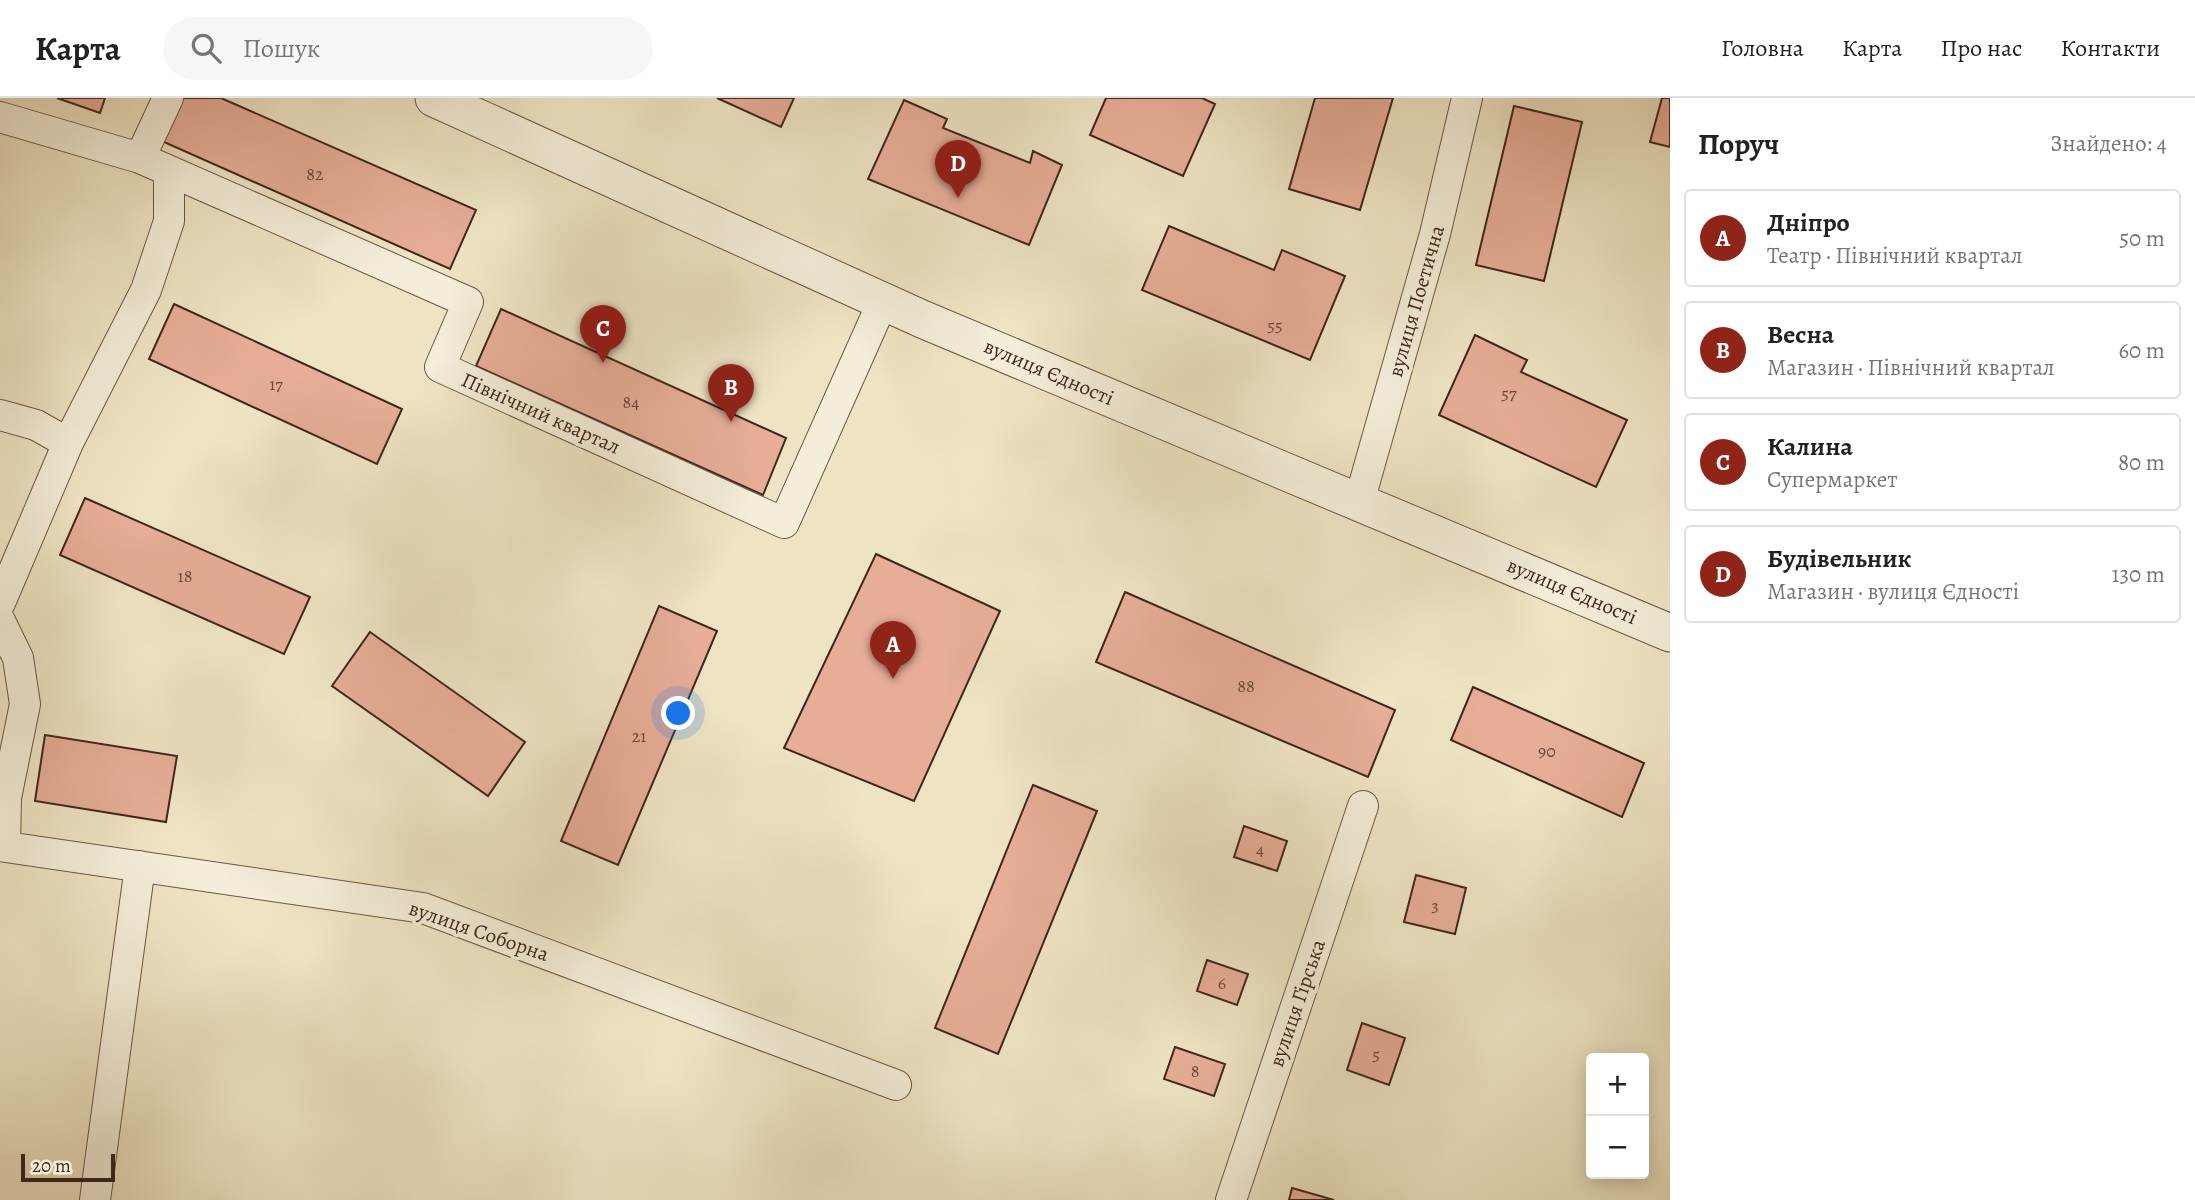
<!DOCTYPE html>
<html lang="uk">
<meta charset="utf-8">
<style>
body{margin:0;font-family:Alegreya,serif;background:#f6f6f6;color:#222}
.controls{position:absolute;right:21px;bottom:21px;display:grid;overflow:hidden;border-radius:7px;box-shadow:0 4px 18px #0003}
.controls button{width:63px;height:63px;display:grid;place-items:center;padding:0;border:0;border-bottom:2px solid #e0e0e0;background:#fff;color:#222;font:35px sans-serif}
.scale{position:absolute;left:21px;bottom:18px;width:94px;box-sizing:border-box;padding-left:7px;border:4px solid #40261b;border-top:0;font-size:19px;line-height:24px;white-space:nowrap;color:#40261b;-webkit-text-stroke:5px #f4edd8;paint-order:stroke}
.you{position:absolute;left:679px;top:616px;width:24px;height:24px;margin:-18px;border:5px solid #fff;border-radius:50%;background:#1a73e8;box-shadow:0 0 0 10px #1a73e833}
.badge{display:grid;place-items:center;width:46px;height:46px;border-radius:50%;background:#8f2418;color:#fff;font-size:23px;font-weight:700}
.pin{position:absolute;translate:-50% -58px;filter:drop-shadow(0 2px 4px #0008)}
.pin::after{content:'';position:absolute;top:37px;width:24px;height:21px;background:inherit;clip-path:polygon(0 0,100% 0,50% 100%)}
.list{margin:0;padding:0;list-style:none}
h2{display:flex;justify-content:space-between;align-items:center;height:91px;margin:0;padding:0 28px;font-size:30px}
h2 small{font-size:23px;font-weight:400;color:#767676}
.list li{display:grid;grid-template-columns:46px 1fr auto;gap:21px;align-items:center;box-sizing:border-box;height:98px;margin:0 14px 14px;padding:0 14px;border:2px solid #e0e0e0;border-radius:7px}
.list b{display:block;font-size:26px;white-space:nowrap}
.list p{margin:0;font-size:23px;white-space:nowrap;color:#767676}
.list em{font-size:23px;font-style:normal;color:#767676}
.icon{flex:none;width:38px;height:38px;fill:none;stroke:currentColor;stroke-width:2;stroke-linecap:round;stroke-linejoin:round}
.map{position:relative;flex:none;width:1670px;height:1102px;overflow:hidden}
header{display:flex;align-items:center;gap:42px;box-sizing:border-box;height:98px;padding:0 35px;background:#fff;border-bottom:2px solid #e0e0e0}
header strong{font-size:33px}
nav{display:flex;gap:38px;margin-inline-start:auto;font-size:24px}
.search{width:490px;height:63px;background:#f6f6f6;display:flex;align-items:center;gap:18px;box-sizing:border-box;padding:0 24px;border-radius:38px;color:#767676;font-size:26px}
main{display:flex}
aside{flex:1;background:#fff}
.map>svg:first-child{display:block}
</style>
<header>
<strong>Карта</strong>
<div class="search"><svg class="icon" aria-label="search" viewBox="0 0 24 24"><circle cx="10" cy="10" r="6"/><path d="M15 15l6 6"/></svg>Пошук</div>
<nav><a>Головна</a><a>Карта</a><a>Про нас</a><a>Контакти</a></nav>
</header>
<main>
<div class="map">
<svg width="1670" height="1102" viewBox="0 0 1670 1102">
<rect width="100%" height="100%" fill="#eee4c3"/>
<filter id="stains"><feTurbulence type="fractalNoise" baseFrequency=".00286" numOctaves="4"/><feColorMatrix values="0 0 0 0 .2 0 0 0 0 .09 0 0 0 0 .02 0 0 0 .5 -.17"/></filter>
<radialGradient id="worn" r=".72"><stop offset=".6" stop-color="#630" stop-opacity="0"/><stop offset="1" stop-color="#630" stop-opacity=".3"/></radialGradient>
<!-- building -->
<path fill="#e7ad97" stroke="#40261b" stroke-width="2" d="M57,0H105L100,15Z
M173,0H221L476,112L450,171L155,40Z
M717,0H794L781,29Z
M1106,0H1202L1215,6L1183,78L1090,37Z
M1315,0H1393L1360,112L1289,91Z
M1662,0H1670V49L1650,44Z
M904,2L947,21L943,30L1030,65L1033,53L1062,67L1029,147L868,81Z
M1514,8L1582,24L1544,183L1476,167Z
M1169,128L1274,172L1282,152L1345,178L1310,262L1142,192Z
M174,206L402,311L377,366L149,261Z
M501,211L786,340L763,397L476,268Z
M1475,237L1527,262L1521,274L1627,322L1596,389L1439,317Z
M85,400L310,499L284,556L60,457Z
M876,456L1000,513L914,703L784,650Z
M1125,494L1395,612L1368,679L1096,564Z
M659,508L717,533L618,767L561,743Z
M370,534L525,644L488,698L332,588Z
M1473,589L1644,665L1622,719L1451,642Z
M45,637L177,658L166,724L35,703Z
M1033,687L1097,713L998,956L935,930Z
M1244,728L1287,743L1277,773L1234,759Z
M1416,777L1466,790L1455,836L1404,824Z
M1207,862L1248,876L1237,907L1197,893Z
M1362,925L1405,940L1389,987L1347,972Z
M1175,949L1225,966L1214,998L1164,981Z
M1292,1090L1334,1102H1289Z"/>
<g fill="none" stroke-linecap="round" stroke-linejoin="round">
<defs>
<path id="minor" d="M168,0L140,60L468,204L440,269L784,425L883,203
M0,19L140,60
M0,317L36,327L68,345
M1359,404L1435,136L1467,0
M0,505L68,345L146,192L169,123V73
M0,523L18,560L25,606L6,700L5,748
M0,748L423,810L896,987
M95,1102L140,768
M1231,1102L1363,708"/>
<path id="tertiary" d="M434,0L922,221L1670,535"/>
</defs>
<!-- minor casing -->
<use href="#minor" stroke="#6c5645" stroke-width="32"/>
<!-- tertiary casing -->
<use href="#tertiary" stroke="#6c5645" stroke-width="39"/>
<!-- minor -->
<use href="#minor" stroke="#f4edd8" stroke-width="30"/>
<!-- tertiary -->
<use href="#tertiary" stroke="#f4edd8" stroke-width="37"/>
</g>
<g text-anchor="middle" stroke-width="7" stroke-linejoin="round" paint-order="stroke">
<!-- number labels -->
<g font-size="18" fill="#6a483a">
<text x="315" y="82">82</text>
<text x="1275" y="233">55</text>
<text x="276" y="292">17</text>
<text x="1509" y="301">57</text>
<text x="631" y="310">84</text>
<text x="185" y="484">18</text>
<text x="1246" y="594">88</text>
<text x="639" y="644">21</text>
<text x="1547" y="659">90</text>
<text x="1260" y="757">4</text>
<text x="1435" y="813">3</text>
<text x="1222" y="891">6</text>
<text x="1376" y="962">5</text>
<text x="1195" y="979">8</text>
</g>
<!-- street labels -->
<g font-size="21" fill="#40261b" stroke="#f4edd8">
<text transform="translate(1416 203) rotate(-74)" y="7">вулиця Поетична</text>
<text transform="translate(1049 274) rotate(23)" y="7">вулиця Єдності</text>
<text transform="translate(541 315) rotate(24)" y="7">Північний квартал</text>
<text transform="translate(1572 493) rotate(23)" y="7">вулиця Єдності</text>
<text transform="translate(479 833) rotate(19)" y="7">вулиця Соборна</text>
<text transform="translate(1297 905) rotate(-71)" y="7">вулиця Гірська</text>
</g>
</g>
<rect width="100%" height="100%" filter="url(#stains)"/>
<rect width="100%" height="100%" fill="url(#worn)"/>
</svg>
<div class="controls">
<button>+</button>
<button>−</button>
</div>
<div class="scale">20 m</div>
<div class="you"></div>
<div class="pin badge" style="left:893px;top:581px">A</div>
<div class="pin badge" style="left:731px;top:324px">B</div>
<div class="pin badge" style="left:603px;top:265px">C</div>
<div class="pin badge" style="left:958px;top:100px">D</div>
</div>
<aside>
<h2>Поруч<small>Знайдено: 4</small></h2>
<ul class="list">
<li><span class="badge">A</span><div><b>Дніпро</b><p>Театр · Північний квартал</p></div><em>50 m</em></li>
<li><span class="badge">B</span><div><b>Весна</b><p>Магазин · Північний квартал</p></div><em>60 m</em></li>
<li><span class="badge">C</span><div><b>Калина</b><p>Супермаркет</p></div><em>80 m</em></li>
<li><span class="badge">D</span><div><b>Будівельник</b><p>Магазин · вулиця Єдності</p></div><em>130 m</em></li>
</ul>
</aside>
</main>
